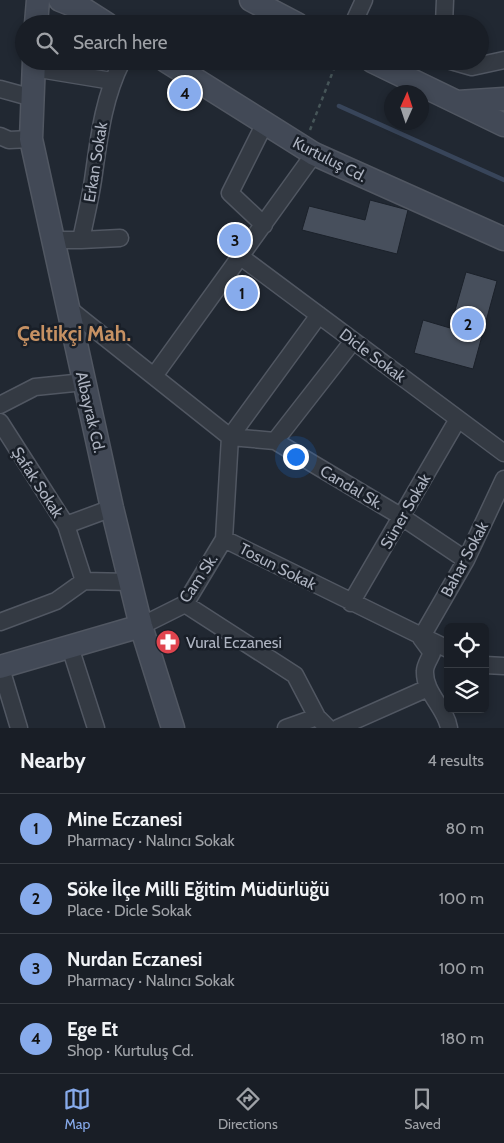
<!DOCTYPE html>
<meta charset="utf-8">
<style>
body{margin:0;font-family:Cabin,sans-serif;background:#262b32;color:#f1f3f6}
.controls{position:absolute;right:15px;bottom:15px;display:grid;overflow:hidden;border-radius:8px;box-shadow:0 2px 8px #0003}
.controls button{width:45px;height:45px;display:grid;place-items:center;padding:0;border:0;border-bottom:1px solid #373c43;background:#191e26;color:#f1f3f6;font:25px sans-serif}
.compass{position:absolute;left:384px;top:85px;width:45px;height:45px;border-radius:50%;background:#191e26;box-shadow:0 2px 8px #0003;rotate:3deg}
.you{position:absolute;left:295px;top:456px;width:18px;height:18px;margin:-12px;border:4px solid #fff;border-radius:50%;background:#1a73e8;box-shadow:0 0 0 8px #1a73e833}
.badge{display:grid;place-items:center;width:32px;height:32px;border-radius:50%;background:#87abec;color:#111;font-size:16px;font-weight:700}
.pin{position:absolute;translate:-50% -50%;border:2px solid #fff;box-shadow:0 1px 5px #0006}
.list{margin:0;padding:0;list-style:none}
h2{display:flex;justify-content:space-between;align-items:center;height:65px;margin:0;padding:0 20px;font-size:21px}
h2 small{font-size:16px;font-weight:400;color:#9fa2a7}
.list li{display:grid;grid-template-columns:32px 1fr auto;gap:15px;align-items:center;box-sizing:border-box;height:70px;padding:0 20px;border-top:1px solid #373c43}
.list b{display:block;font-size:19px;white-space:nowrap}
.list p{margin:0;font-size:16px;white-space:nowrap;color:#9fa2a7}
.list em{font-size:16px;font-style:normal;color:#9fa2a7}
.icon{flex:none;width:28px;height:28px;fill:none;stroke:currentColor;stroke-width:2;stroke-linecap:round;stroke-linejoin:round}
.map{position:relative;flex:none;width:504px;height:728px;overflow:hidden}
.search{position:absolute;background:#191e26;box-shadow:0 2px 8px #0003;left:15px;right:15px;top:15px;height:55px;display:flex;align-items:center;gap:12px;box-sizing:border-box;padding:0 18px;border-radius:28px;color:#9fa2a7;font-size:19px}
.sheet{height:345px;background:#191e26}
nav{display:flex;justify-content:space-around;align-items:center;box-sizing:border-box;height:70px;border-top:1px solid #373c43;background:#191e26;font-size:14px;color:#9fa2a7}
nav a{display:grid;justify-items:center;gap:2px}
nav .on{color:#87abec}
.map>svg:first-child{display:block}
</style>
<div class="map">
<svg width="504" height="728" viewBox="0 0 504 728">
<rect width="100%" height="100%" fill="#212832"/>
<g fill="none" stroke-linecap="round" stroke-linejoin="round">
<!-- stream -->
<path stroke="#38455a" stroke-width="4.5" d="M339,106L504,180"/>
</g>
<!-- building -->
<path fill="#474f5c" stroke="#1b212a" d="M370,200L408,210L397,254L302,230L309,206L365,220Z
M466,272L497,281L473,369L414,353L423,320L450,328Z"/>
<g fill="none" stroke-linecap="round" stroke-linejoin="round">
<defs>
<path id="street" d="M353,24L364,0
M444,24L445,0
M451,61L472,67L504,60
M33,68L112,81
M0,89L33,98
M0,136L9,140L31,139
M264,225L230,193L265,123
M55,240H81C85,220 90,200 93,180C99,138 103,99 122,61
M81,240L120,238
M241,257L504,453
M68,308L230,437L224,539L448,649
M154,376L314,154
M0,405L35,387L84,382
M0,422L66,525L112,508
M230,437L275,441L402,517L466,560
M230,437L319,315
M275,441L353,341
M84,581L131,582
M351,603L458,419
M185,604L295,675L317,717L328,728
M0,622L56,601L84,581L66,525
M141,626L185,604L224,539
M70,647L96,728
M0,665L19,728
M485,665L504,666
M286,728L317,717
M338,728L428,688
M449,728C446,708 424,693 425,671C425,665 430,658 432,653L421,638L466,560L504,479"/>
<path id="secondary" d="M60,0L85,10L107,24
M251,0L297,24
M36,24L38,0
M34,61L31,139L112,508L141,626L173,728
M166,61L314,154L504,239
M372,61L504,125
M458,102L504,99
M0,667L141,626"/>
</defs>
<!-- street casing -->
<use href="#street" stroke="#515762" stroke-width="19"/>
<!-- secondary casing -->
<use href="#secondary" stroke="#515762" stroke-width="25"/>
<!-- path -->
<path stroke="#465558" stroke-width="2.5" stroke-dasharray="4 4" stroke-linecap="butt" d="M310,130L337,61"/>
<!-- street -->
<use href="#street" stroke="#343a43" stroke-width="16"/>
<!-- secondary -->
<use href="#secondary" stroke="#424956" stroke-width="22"/>
</g>
<!-- icons -->
<defs>
<symbol id="pharmacy-disc" viewBox="-11 -11 22 22"><circle r="9.5" fill="#e0444e" stroke="#191f28"/><path d="M-2-6h4v4h4v4h-4v4h-4v-4h-4v-4h4Z" fill="#fff"/></symbol>
</defs>
<g fill-rule="evenodd">
<use href="#pharmacy-disc" x="154" y="628" width="28" height="28"/>
</g>
<g text-anchor="middle" stroke-width="5" stroke-linejoin="round" paint-order="stroke">
<!-- street labels -->
<g font-size="16" fill="#aeb4c1" stroke="#191f28">
<text transform="translate(330 159) rotate(27)" y="6">Kurtuluş Cd.</text>
<text transform="translate(95 162) rotate(-81)" y="6">Erkan Sokak</text>
<text transform="translate(373 355) rotate(37)" y="6">Dicle Sokak</text>
<text transform="translate(91 412) rotate(77)" y="6">Albayrak Cd.</text>
<text transform="translate(38 482) rotate(57)" y="6">Şafak Sokak</text>
<text transform="translate(352 487) rotate(31)" y="6">Candal Sk.</text>
<text transform="translate(405 511) rotate(-60)" y="6">Süner Sokak</text>
<text transform="translate(464 559) rotate(-62)" y="6">Bahar Sokak</text>
<text transform="translate(278 566) rotate(27)" y="6">Tosun Sokak</text>
<text transform="translate(198 578) rotate(-56)" y="6">Cam Sk.</text>
</g>
<!-- poi labels -->
<g font-size="16" fill="#aeb4c1" stroke="#191f28" text-anchor="start">
<text x="186" y="648">Vural Eczanesi</text>
</g>
<!-- district labels -->
<g font-size="21" font-weight="bold" fill="#c69163" stroke="#191f28">
<text x="74" y="341">Çeltikçi Mah.</text>
</g>
</g>
</svg>
<div class="controls">
<button><svg class="icon" aria-label="locate" viewBox="0 0 24 24"><circle cx="12" cy="12" r="6"/><path d="M12 2v4M12 18v4M2 12h4M18 12h4"/></svg></button>
<button><svg class="icon" aria-label="layers" viewBox="0 0 24 24"><path d="M12 4l9 5-9 5-9-5zM3 14l9 5 9-5"/></svg></button>
</div>
<svg class="compass" viewBox="-18 -18 36 36"><path d="M0-13l5 13h-10z" fill="#e53935"/><path d="M0 13l5-13h-10z" fill="#9fa2a7"/></svg>
<div class="you"></div>
<div class="pin badge" style="left:242px;top:293px">1</div>
<div class="pin badge" style="left:468px;top:324px">2</div>
<div class="pin badge" style="left:235px;top:240px">3</div>
<div class="pin badge" style="left:185px;top:93px">4</div>
<div class="search"><svg class="icon" aria-label="search" viewBox="0 0 24 24"><circle cx="10" cy="10" r="6"/><path d="M15 15l6 6"/></svg>Search here</div>
</div>
<section class="sheet">
<h2>Nearby<small>4 results</small></h2>
<ul class="list">
<li><span class="badge">1</span><div><b>Mine Eczanesi</b><p>Pharmacy · Nalıncı Sokak</p></div><em>80 m</em></li>
<li><span class="badge">2</span><div><b>Söke İlçe Milli Eğitim Müdürlüğü</b><p>Place · Dicle Sokak</p></div><em>100 m</em></li>
<li><span class="badge">3</span><div><b>Nurdan Eczanesi</b><p>Pharmacy · Nalıncı Sokak</p></div><em>100 m</em></li>
<li><span class="badge">4</span><div><b>Ege Et</b><p>Shop · Kurtuluş Cd.</p></div><em>180 m</em></li>
</ul>
</section>
<nav>
<a class="on"><svg class="icon" aria-label="map" viewBox="0 0 24 24"><path d="M3 6l6-2 6 2 6-2v14l-6 2-6-2-6 2zM9 4v14M15 6v14"/></svg>Map</a>
<a><svg class="icon" aria-label="directions" viewBox="0 0 24 24"><path d="M12 3l9 9-9 9-9-9zM9 14v-3h6M13 9l2 2-2 2"/></svg>Directions</a>
<a><svg class="icon" aria-label="saved" viewBox="0 0 24 24"><path d="M7 4h10v16l-5-4-5 4z"/></svg>Saved</a>
</nav>
